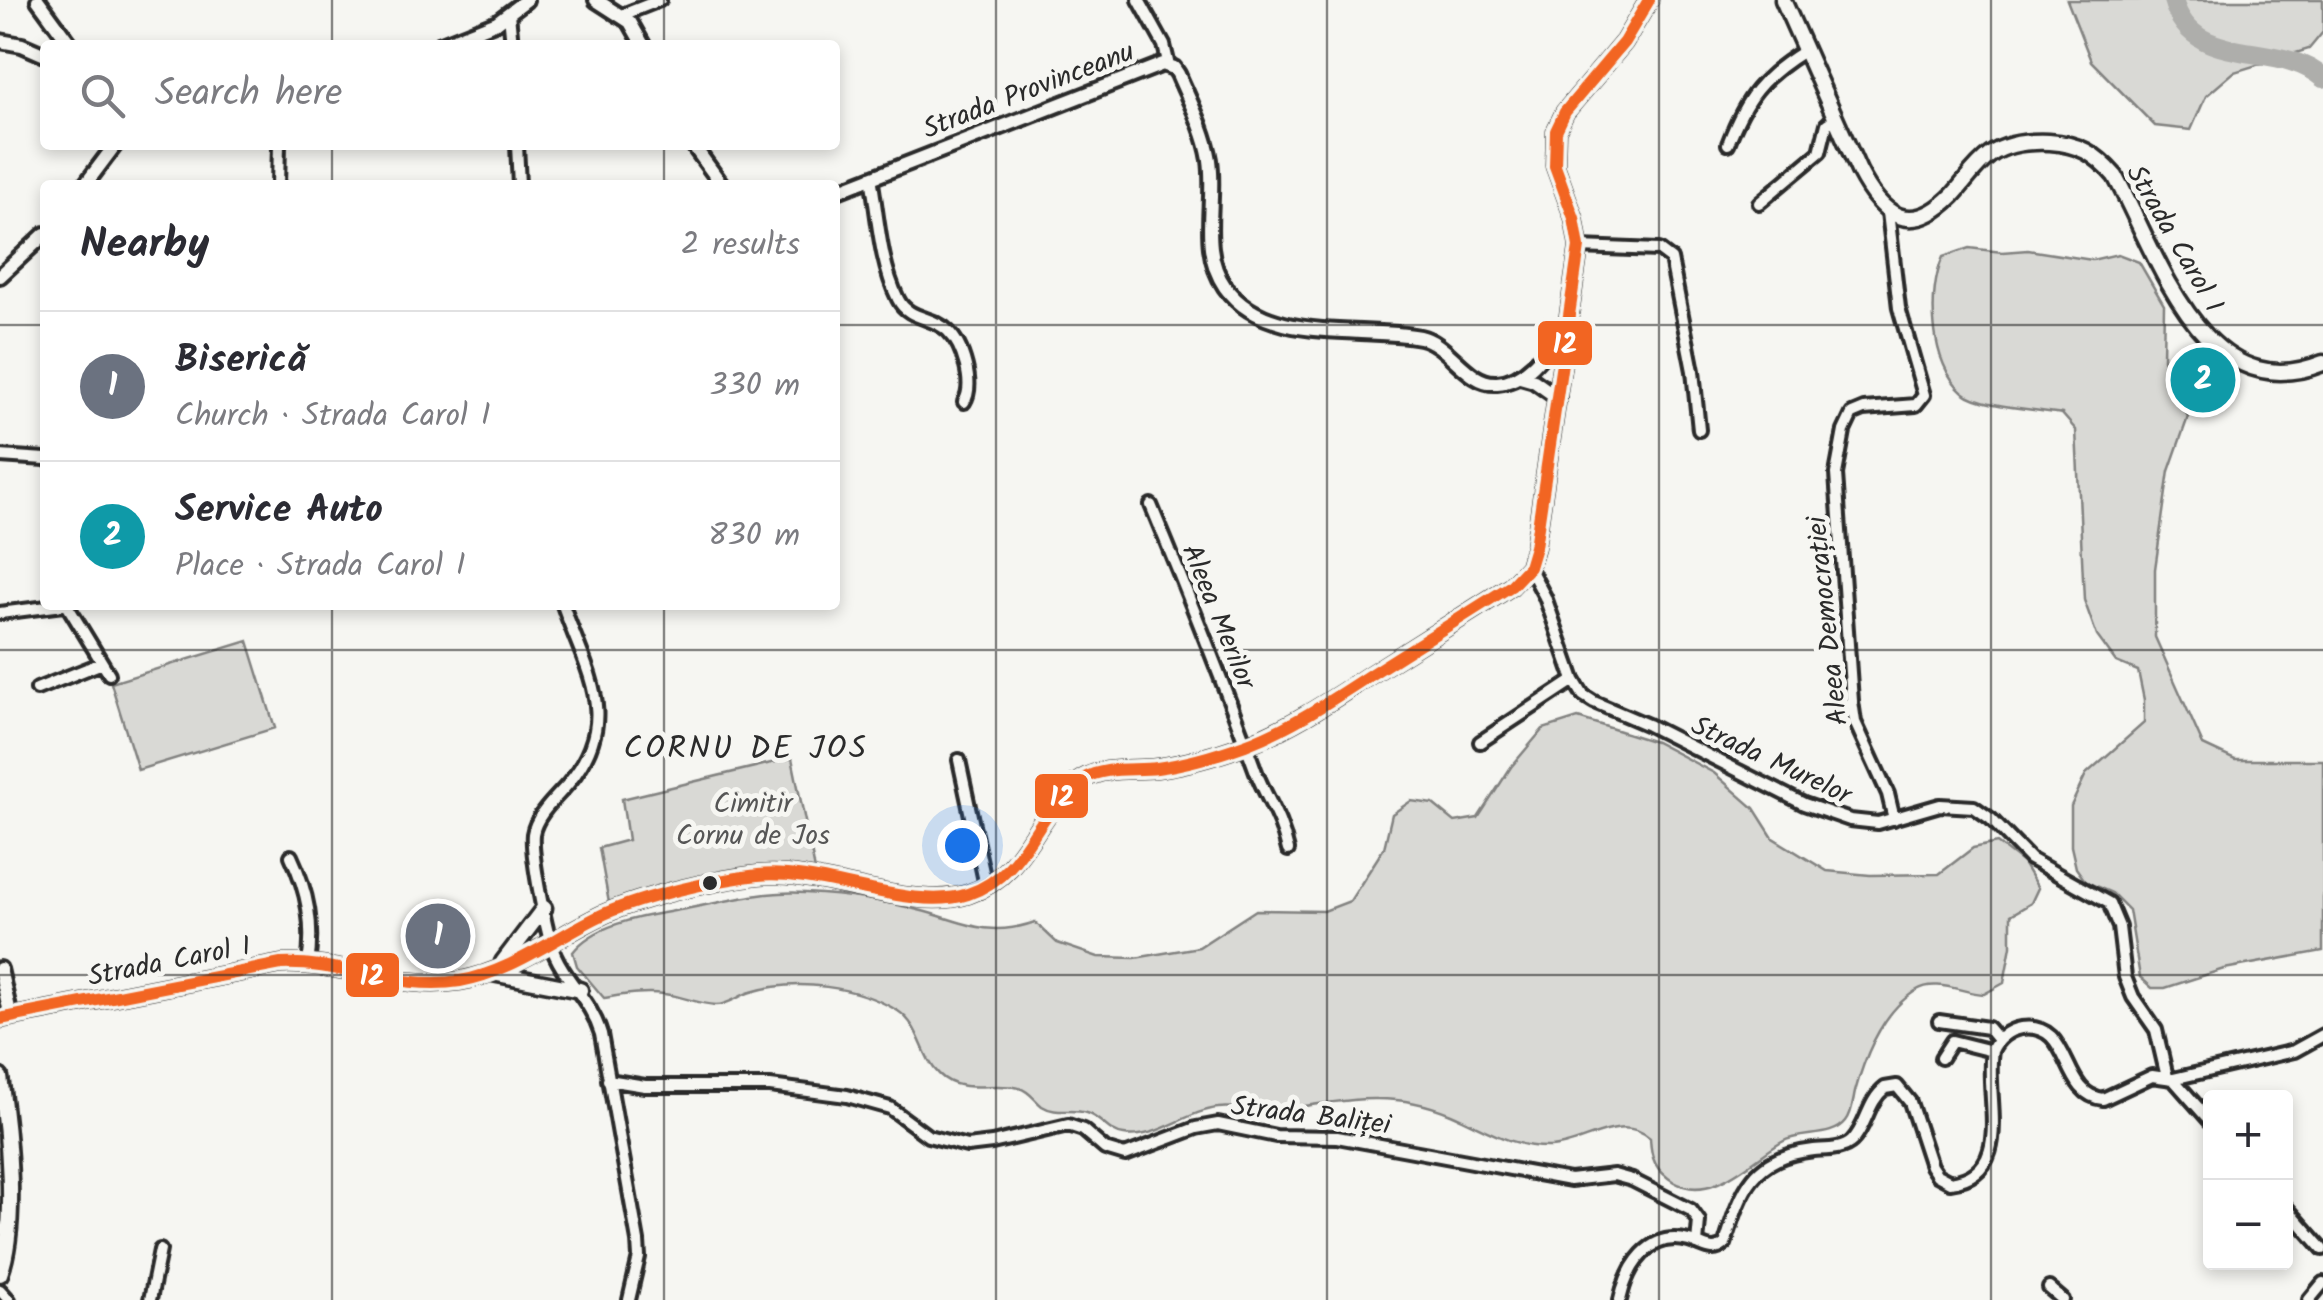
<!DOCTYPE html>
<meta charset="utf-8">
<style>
body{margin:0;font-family:Kalam,sans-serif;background:#f7f7f7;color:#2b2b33}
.controls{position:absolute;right:30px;bottom:30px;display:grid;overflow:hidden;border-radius:10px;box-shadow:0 5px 15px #0003}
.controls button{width:90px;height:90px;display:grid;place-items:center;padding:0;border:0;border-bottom:2px solid #e1e1e2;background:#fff;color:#2b2b33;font:50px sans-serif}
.you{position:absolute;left:962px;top:845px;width:35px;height:35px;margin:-25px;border:8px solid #fff;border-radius:50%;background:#1a73e8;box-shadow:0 0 0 15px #1a73e833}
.badge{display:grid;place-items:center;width:65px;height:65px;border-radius:50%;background:#111827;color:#fff;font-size:32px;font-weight:700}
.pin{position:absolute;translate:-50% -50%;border:5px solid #fff;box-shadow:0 2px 10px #0006}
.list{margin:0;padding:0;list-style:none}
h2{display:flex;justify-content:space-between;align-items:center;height:130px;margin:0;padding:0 40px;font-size:42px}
h2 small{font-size:32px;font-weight:400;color:#7c7c81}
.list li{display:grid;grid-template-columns:65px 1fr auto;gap:30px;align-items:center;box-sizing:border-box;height:150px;padding:0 40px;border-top:2px solid #e1e1e2}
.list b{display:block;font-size:38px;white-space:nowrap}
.list p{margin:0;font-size:32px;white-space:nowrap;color:#7c7c81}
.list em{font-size:32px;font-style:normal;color:#7c7c81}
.icon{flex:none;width:55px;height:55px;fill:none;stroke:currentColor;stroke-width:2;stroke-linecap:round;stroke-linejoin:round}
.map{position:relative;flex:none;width:2323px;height:1300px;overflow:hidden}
.search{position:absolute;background:#fff;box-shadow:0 5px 15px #0003;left:40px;top:40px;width:800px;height:110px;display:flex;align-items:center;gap:25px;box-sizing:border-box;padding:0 35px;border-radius:10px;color:#7c7c81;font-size:38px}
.panel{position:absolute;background:#fff;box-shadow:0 5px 15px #0003;left:40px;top:180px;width:800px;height:430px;border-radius:10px}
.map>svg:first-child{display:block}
</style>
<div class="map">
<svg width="2323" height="1300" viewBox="0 0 2323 1300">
<rect width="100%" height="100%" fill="#f6f6f2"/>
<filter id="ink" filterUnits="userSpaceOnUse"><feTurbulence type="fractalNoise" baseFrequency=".01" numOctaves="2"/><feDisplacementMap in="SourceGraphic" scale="20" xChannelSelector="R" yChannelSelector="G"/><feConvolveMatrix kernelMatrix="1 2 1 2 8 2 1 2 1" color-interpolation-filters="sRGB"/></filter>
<g filter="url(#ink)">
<!-- green -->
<path fill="#d9d9d5" stroke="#828280" stroke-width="2.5" d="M2067,0H2323V32L2309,49L2234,72L2206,96L2191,130L2155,126L2091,61Z
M1969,248L2002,252L2028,250L2092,260L2118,254L2139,262L2164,305L2163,359L2188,417L2169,471L2155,569V637L2203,745L2235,760H2323V951L2224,969L2165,988H2152L2140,977L2129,910L2112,893L2086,882L2076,868L2071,846V806L2086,774L2144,723V700L2138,671L2116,662L2097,636L2084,600L2076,430L2062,414C2037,409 1981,407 1963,392C1930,365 1927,293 1943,257Z
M248,641L275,728L138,770L111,683Z
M1578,718L1655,742L1714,773L1754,808L1773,838L1827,871L1870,875L1939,874L1973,848L1997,843L2023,863L2038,888L2031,903L2011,915V946L2004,983L1984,994C1963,993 1936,978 1917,990C1882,1011 1865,1055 1855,1092C1853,1101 1852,1114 1846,1121C1832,1139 1801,1131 1782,1142C1752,1159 1712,1204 1674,1182C1655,1170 1651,1159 1650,1138C1620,1112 1583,1146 1550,1147C1512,1148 1484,1128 1451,1114C1427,1104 1403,1099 1377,1099C1339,1098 1301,1109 1263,1110C1249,1110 1233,1106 1218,1108C1187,1111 1156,1140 1124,1135C1108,1133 1102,1118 1086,1113C1072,1108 1056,1115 1042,1106C1034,1100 1030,1091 1019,1088C992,1081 961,1096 939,1074C921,1057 921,1026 898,1011C857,986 797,978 751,992C740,995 728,1005 716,1005C698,1004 682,996 664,994C644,991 623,995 604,998L577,966L573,952C593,926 637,917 669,912C714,905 759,890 805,893C842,895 882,900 918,910C964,921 986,939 1035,922L1057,943L1098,957L1135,958L1199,947L1256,910L1324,911L1350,901L1384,848L1392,814L1411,801L1433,804L1455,822L1478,818L1511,767L1543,729Z
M792,758L815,870L751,867L609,903L599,848L628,840L622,799Z"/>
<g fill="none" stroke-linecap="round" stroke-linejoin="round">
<!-- river -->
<path stroke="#aeaeab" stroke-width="20" d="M2173,0C2192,71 2278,38 2323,78"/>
<defs>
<path id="minor" d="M1139,0L1164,45L1169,66
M509,13L512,45
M622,15L660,0
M1728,144C1746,97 1762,77 1804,51
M517,145L519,185
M871,177C878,216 880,263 898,299C908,320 933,316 948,331C963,345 975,385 964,402
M278,185L279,145
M1759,203L1820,152L1827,124L1835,119
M1888,212L1899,308L1924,395L1916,405L1864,409L1852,414L1844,431L1836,474L1852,701L1855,722L1888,794L1894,819
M1579,247L1659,250L1671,259L1693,371L1699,430
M0,456L45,459
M1151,505C1188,594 1223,682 1256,772C1268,802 1280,815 1288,850
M1529,567L1545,597L1574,680L1583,695L1594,702L1648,725L1804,804L1850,820L1878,823L1940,805L1974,807L1991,819L2030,859L2109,903L2119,927L2125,977L2133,997L2156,1030L2167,1077
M67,605L109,674
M563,605C587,674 622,719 568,784C556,798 536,815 533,834C531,854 546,935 555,955C568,984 591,1001 601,1034L638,1241L639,1257L629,1300
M0,613L63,605
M37,689L102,663
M1480,742L1574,680
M959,760L986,886
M291,856C308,892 314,925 308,965
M1939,1021L1988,1028L1998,1040
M1941,1058L1952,1041L1992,1051
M2173,1079L2210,1121
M608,1080L645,1086H770L847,1096L890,1108L928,1136L967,1146L992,1143L1068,1125L1083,1130L1105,1149L1125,1155L1196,1128L1218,1124L1276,1136L1337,1137L1570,1180L1614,1175L1632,1180L1691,1210L1699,1221L1697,1244
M2286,1207L2323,1249
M2049,1288L2063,1300
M0,1290L9,1300
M150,1300L160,1250
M1620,1300C1627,1267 1649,1230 1689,1241C1704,1245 1712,1255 1725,1244C1742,1190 1751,1157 1814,1150C1826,1149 1843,1150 1852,1141C1867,1126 1867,1102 1885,1088L1897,1086L1910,1102L1931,1166L1937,1175L1950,1182C2016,1174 1984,1096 1992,1051C1997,1039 2008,1030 2021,1028C2073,1020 2060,1095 2103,1099L2152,1076L2173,1079L2294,1051L2323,1035
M2309,1300L2323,1283"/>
<path id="tertiary" d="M38,0L71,45
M596,0L630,22L643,45
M0,41L22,45L45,55
M439,45L497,22L526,0
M693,145L722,185
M85,185L115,145
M835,192L1163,64L1174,68L1178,74C1190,102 1205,130 1210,160C1216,202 1199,250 1225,287C1266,345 1361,325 1420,337C1449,343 1467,385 1497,383C1531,381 1551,343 1569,319
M0,276L45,234
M1520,377L1534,381L1558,398
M0,969L11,1017"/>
<path id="secondary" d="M1783,0L1859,171C1882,216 1910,238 1953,195C1965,182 1975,166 1990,155C2007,143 2029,141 2049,142C2079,144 2095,153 2115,176C2158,254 2203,411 2323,363
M503,962L544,908
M492,973L580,990
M0,1019L281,964C342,961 399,991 460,981C512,972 557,936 604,914C644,896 715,880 758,875C820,868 912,913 968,894C1031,873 1035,806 1083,779C1105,766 1133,771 1157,768C1187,764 1217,755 1245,745C1290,728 1330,701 1370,675C1417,645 1464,616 1511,586L1529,567L1535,547L1579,247L1574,218L1555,166L1556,131L1565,112L1624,42L1649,0
M0,1077C8,1131 18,1224 0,1274"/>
</defs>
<!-- minor casing -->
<use href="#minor" stroke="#2b2b2b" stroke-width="18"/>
<!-- tertiary casing -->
<use href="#tertiary" stroke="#2b2b2b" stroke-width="20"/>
<!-- secondary casing -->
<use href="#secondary" stroke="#2b2b2b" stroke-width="21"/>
<!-- minor -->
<use href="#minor" stroke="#f6f6f2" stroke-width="10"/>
<!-- tertiary -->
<use href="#tertiary" stroke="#f6f6f2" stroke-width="12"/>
<!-- secondary -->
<use href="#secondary" stroke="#f6f6f2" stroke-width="14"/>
<defs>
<path id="bus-1" d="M0,1019L281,964C342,961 399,991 460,981C512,972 557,936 604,914C644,896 715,880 758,875C820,868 912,913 968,894C1031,873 1035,806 1083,779C1105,766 1133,771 1157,768C1187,764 1217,755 1245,745C1290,728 1330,701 1370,675C1417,645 1464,616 1511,586L1529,567L1535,547L1579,247L1574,218L1555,166L1556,131L1565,112L1624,42L1649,0"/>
</defs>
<!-- bus-1 casing -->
<use href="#bus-1" stroke="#f6f6f2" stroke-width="20"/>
<!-- bus-1 -->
<use href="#bus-1" stroke="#f26522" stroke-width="12"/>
</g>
</g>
<!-- grid -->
<path fill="none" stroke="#2b2b2b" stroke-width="2.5" stroke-opacity="0.55" d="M332,0V45M664,0V45M996,0V1300M1327,0V1300M1659,0V1300M1991,0V1300M332,145V185M664,145V185M0,325H45M835,325H2323M332,605V1300M664,605V1300M0,650H2323M0,975H2323"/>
<!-- markers -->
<circle fill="#2b2b2b" stroke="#f6f6f2" stroke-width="4" cx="710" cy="883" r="9"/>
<g text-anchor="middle" stroke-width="10" stroke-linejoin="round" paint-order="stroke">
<!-- street labels -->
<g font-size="28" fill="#2b2b2b" stroke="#f6f6f2">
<text transform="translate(1028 89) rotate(-21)" y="10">Strada Provinceanu</text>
<text transform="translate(2176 238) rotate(60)" y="10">Strada Carol I</text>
<text transform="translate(1220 616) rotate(68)" y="10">Aleea Merilor</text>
<text transform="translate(1826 621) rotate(-96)" y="10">Aleea Democrației</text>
<text transform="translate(1772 759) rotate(25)" y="10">Strada Murelor</text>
<text transform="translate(169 960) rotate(-11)" y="10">Strada Carol I</text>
<text transform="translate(1311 1114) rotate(7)" y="10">Strada Baliței</text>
</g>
<!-- park labels -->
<g font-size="28" fill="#565656" stroke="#f6f6f2">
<text x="753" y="812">Cimitir<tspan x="753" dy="32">Cornu de Jos</tspan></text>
</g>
<!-- quarter labels -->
<g font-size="32" letter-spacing="2.5" fill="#2b2b2b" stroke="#f6f6f2">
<text x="746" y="758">CORNU DE JOS</text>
</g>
</g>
<g stroke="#f6f6f2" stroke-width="4">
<rect x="1536" y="319" width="58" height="48" rx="10" fill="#f26522"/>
<rect x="1033" y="772" width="57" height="48" rx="10" fill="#f26522"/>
<rect x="344" y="951" width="57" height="48" rx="10" fill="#f26522"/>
</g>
<g font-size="28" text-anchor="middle" font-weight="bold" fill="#fff">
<text x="1565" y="353">12</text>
<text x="1062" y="806">12</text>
<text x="372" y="985">12</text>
</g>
</svg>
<div class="controls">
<button>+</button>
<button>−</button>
</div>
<div class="you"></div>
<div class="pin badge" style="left:438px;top:936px;background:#6b7280">1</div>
<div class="pin badge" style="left:2203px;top:380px;background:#0f9aa8">2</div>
<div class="search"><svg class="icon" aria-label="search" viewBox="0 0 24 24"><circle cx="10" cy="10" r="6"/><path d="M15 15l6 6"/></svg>Search here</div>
<section class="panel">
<h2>Nearby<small>2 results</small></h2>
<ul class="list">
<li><span class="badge" style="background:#6b7280">1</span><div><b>Biserică</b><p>Church · Strada Carol I</p></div><em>330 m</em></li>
<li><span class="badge" style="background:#0f9aa8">2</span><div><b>Service Auto</b><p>Place · Strada Carol I</p></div><em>830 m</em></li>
</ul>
</section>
</div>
